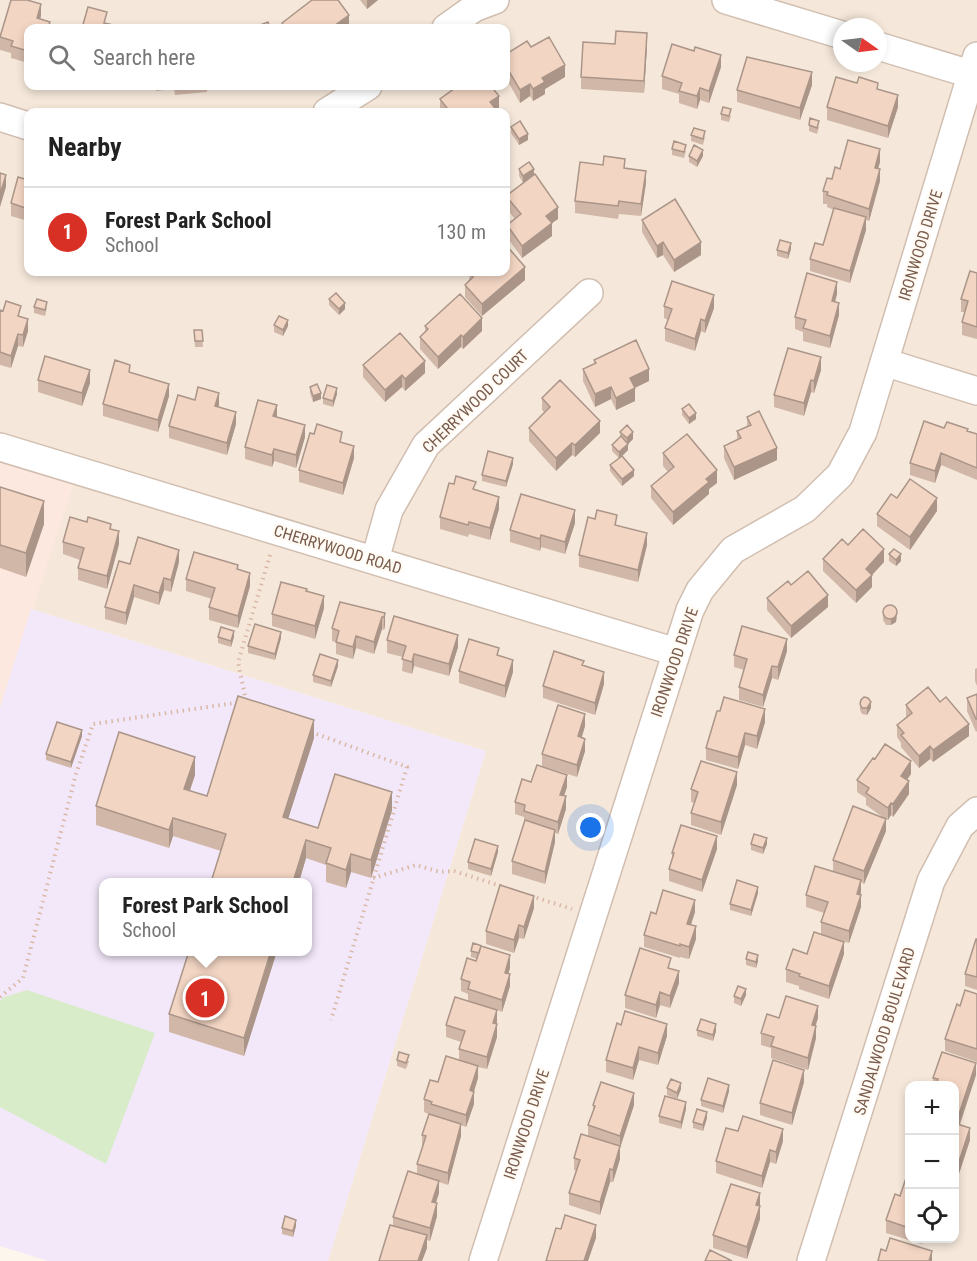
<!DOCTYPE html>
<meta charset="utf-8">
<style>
body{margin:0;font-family:"Roboto Condensed",sans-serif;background:#f2f2f2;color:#222}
.controls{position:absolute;right:18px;bottom:18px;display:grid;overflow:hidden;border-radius:12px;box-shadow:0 3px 9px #0003}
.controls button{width:54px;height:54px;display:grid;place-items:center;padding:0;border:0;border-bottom:2px solid #e0e0e0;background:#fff;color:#222;font:30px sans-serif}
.compass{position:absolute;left:833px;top:18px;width:54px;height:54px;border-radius:50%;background:#fff;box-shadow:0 3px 9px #0003;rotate:104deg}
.you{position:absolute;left:591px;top:828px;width:21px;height:21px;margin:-15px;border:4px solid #fff;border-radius:50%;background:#1a73e8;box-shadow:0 0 0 9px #1a73e833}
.badge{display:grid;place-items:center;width:39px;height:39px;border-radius:50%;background:#d93025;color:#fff;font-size:20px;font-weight:700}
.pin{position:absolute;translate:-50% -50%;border:3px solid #fff;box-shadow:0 2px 6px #0006}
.popup{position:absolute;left:99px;top:878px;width:213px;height:78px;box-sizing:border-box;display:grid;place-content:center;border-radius:12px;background:#fff;filter:drop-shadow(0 2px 4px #0005);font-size:20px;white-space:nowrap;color:#767676}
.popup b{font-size:22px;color:#222}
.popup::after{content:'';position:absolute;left:50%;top:100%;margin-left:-12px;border:12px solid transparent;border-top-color:#fff}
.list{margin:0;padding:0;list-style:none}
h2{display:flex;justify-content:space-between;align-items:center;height:78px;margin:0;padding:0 24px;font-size:26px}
h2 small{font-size:20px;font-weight:400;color:#767676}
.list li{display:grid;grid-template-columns:39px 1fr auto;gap:18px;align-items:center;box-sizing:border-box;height:90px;padding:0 24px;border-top:2px solid #e0e0e0}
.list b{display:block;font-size:22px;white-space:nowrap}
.list p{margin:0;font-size:20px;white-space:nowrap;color:#767676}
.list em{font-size:20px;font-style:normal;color:#767676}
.icon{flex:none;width:33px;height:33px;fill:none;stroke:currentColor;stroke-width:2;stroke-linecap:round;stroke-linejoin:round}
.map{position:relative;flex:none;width:977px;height:1261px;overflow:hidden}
.search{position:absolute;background:#fff;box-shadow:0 3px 9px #0003;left:24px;top:24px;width:486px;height:66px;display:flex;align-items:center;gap:15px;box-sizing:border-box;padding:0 21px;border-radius:12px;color:#767676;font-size:22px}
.panel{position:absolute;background:#fff;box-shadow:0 3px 9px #0003;left:24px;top:108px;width:486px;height:168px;border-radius:12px}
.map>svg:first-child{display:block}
</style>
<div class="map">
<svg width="977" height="1261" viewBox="0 0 977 1261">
<rect width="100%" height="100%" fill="#fdf6ec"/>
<!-- residential -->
<path fill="#f5e8da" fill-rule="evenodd" d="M0,0H977V1261H328L486,751L31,609L77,473L0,449ZM842,27H878V63H842ZM28,28H506V86H28ZM28,112H506V272H28ZM910,1086H954V1238H910Z"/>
<!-- commercial -->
<path fill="#fde8e0" d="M0,449L77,473L0,708Z"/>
<!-- education -->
<path fill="#f3e8fa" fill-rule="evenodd" d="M31,609L486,751L328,1261H48L0,1246V708ZM103,882H307V952H103Z"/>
<!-- green -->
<path fill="#d8ecc9" d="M27,990L155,1033L106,1164L0,1107V1001L4,997Z"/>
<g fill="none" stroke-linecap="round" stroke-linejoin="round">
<defs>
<path id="minor" d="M726,0L842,35
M446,28L474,8L495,0
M878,46L977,76
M327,112L368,86
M0,117L28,126
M884,362L977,391
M0,447L676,652
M375,560L389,510L426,445L589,293
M483,1261L690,610L700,590L733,550L805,509L840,475L863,432L977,56
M811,1261L931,881L960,826L977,811"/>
</defs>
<!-- minor casing -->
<use href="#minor" stroke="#d1beb0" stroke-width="30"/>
<!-- path -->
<path stroke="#d9b8a5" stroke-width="4" stroke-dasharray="1.5 4.5" stroke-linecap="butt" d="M246,701L238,662L271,552
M311,732L407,767L331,1020
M373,878L416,865L440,872L454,871L504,887
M531,896L572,909
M0,997L23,978L76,774L93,724L241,702"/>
<!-- minor -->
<use href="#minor" stroke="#fff" stroke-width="27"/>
</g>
<!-- wall -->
<path fill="#d1b7a8" d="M360,0H378L367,9Z
M41,16L40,19L50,27L28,28V63L11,58V53L0,50V36Z
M647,46L644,93L581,89V77Z
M531,47L565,77L545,89V94L533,101L530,96L520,103L506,78V54Z
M721,67L709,103L700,100L697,109L679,103V94L662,89V76Z
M812,85L800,120L737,102V90Z
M155,86H207V92L175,95L174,89L156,91Z
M440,99L499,108L496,111L498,112H441L440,111Z
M827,107H898L888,138L827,120Z
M721,114L731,116L729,122L721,120Z
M809,125L819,127L817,134L809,131Z
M511,127L528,140L519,145L511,133Z
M691,135L705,137L703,145L691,141Z
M672,149L686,151L684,158L672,155Z
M689,156H703L697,167L689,162Z
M880,162L878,168L880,181L869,221L866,220V230L850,283L810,271V259L823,245L834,210L827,207V204H823V191L840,169Z
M625,168L646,183L641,216L619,214L618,219L575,213V201Z
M519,169L534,175L558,219L552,223V236L522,258L507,237V225L515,219L506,208V196L523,183L519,176Z
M28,180V221L11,216V203Z
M642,220L701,255L674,272L663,255L657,258L642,232Z
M791,249L788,259L777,256V250Z
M165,272H188V276L165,273Z
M470,272H506L525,280L482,316L465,297V285L469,281Z
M977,273V339L962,335V322L965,312H961V299Z
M837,294L835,302L839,315L830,348L803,341V332L795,329V317Z
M329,299L345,309L339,315L329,305Z
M664,306L714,308L705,333L701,331L695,351L665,341V328L668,320L664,318Z
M34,307L47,308L45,316L34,313Z
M0,310L21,317L28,331L23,347L18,346L11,368L0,365Z
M274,325L288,326L283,336L274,332Z
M425,326L482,331L463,349L461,347L438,369L420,349V337L425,332Z
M194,330H202L203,347H195Z
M594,360L649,381L635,388V401L616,410L611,399L595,407L583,381V369L594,364Z
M363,365L425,373L405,391L402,387L385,402L363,377Z
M821,370L814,393L811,392L804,416L774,407V395Z
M130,373L169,396L158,432L103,416V404Z
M38,380L90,383L82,406L38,392Z
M310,387L321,399L313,402L310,393Z
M337,394L333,407L323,404V398Z
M542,398L600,433L575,457L572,455L556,471L529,441V428L545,413L542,410Z
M195,400L219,405L218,407L236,424L227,455L169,438V426Z
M682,409L696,419L689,424L682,415Z
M747,417L777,460L734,480L724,458V446L737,439V431L747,426Z
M944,428L968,431L977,434V480L941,465L935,483L910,475V463Z
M620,432L633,439L628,444V450L622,456L634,476L622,486L610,471V465L619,458L612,451V445L620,437Z
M305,437L296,468L274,461L272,467L245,459V447Z
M342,443L354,458L343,495L299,482V470Z
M663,453L717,483L709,489V494L673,525L651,498V486L668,472L663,466Z
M513,464L506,487L482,481V475Z
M454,484L476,490L499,509L490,540L469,534L468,537L440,529V517Z
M0,487L44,524L26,577L0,568Z
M897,498L937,511L910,550L877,526V514Z
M595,519L617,525L647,545L638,582L579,567V555Z
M575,523L565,554L541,547L540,551L510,542V530Z
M111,529L119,544L107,589L78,580V568L80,560L63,554V542Z
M848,545L884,562L872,575V587L856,603L823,571V559Z
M889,554L901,561L896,566L889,561Z
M179,562L171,592L164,590L159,605L134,597L126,625L105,619V607L130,564Z
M238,570L250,586L238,628L209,620V607L212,599L186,591V579Z
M791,585L828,607L791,638L767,610V598Z
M307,591L324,608L315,639L272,626V614Z
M385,613V625L384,630L382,629L374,654L356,648L353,659L336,654V642L332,641V628Z
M883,614L897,617L896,622L891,625H886L883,620Z
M218,637H234L231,647L218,643Z
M281,638L275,660L248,653V646Z
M387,640L458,647L449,676L414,666L412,674L402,671L403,657L387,653Z
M787,651L778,680L772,678L763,707L739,700V687L744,670L734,667V655Z
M499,655L513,672L505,698L459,683V671Z
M584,665L604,684L595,715L543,698V686Z
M338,666L331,687L313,682V675Z
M977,668V686L975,681V669Z
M977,694V731L976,732L967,711V698Z
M860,704L871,708L867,715L862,714L860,710Z
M906,705L969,736L933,762L930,759L919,768L901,747V743L897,737V725L906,717Z
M765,722L757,749L745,745L738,769L706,760V748Z
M585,726L582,737L585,751L577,777L542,766V754Z
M82,736L71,768L46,760V754Z
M314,738L288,818L318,828L392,810L371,878L351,872L346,888L326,882V865L306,858L299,882H211L221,851L173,836L169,848L96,825V806L195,775L190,791L207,796Z
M875,759L911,774L907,780L909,794L893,817L891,815L888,820L886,819V831L864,884L861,882V907L849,943L836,939L844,954L829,999L799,989V986L786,982V969L807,954L821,934V922L824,913L806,907V895L833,871V860L885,819L866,805V798L857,792V780Z
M531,782L567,787L564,796L566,809L558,834L555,833V842L545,884L512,874V861L524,823V817L515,814V802Z
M737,785L721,835L691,825V813L694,803L691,802V789Z
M751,844H767L763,854L751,850Z
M717,849L702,892L669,881V869L672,859V853Z
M498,852L491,876L468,869V862Z
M758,893L751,916L730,910V904Z
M534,908L524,939L519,938L514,953L486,944V931Z
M695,912L691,925L696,939L689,959L680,957V958L644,947V935L656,914Z
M977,939V990L965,986V974Z
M482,947L510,968L508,974L510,986L502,1012L497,1010L496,1024L497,1037L487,1069L478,1067V1078L474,1092V1104L466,1127L461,1125V1136L448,1185L439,1182V1193L436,1203L437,1216L430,1241L427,1240V1248L422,1261H379L393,1226V1217L417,1174V1164L422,1148V1135L431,1115L424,1112V1099L438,1082L459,1060V1049L461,1042L446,1037V1025L468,1001V994L461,991V979L476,961L477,959L471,957V951Z
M189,951H277L244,1056L169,1032V1014Z
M746,959L758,961L756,968L746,965Z
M679,983L670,1008L660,1005L656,1018L625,1008V995Z
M977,994V1062L945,1051V1039Z
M746,995L741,1006L734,1003V996Z
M818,1018L815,1026L816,1038L808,1070L771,1058V1048L761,1045V1033Z
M697,1030L716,1031L713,1041L697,1036Z
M667,1036L658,1065L639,1060L633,1080L606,1072V1060Z
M397,1060L409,1061L406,1069L397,1066Z
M976,1075L960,1125L970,1140L954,1189V1086H933V1078Z
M804,1082L792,1125L760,1115V1103Z
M667,1088L681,1089L677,1099L667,1095Z
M729,1091L723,1113L701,1106V1100Z
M593,1105H634L620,1148V1159L613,1182H610L600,1215L569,1205V1193L576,1171L574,1170V1158L588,1136V1125L593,1111Z
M686,1109L681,1129L659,1123V1116Z
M707,1118L703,1131L693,1128V1122Z
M783,1141L776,1164L770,1162L762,1188L716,1173V1161Z
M909,1179V1239H924L922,1244L886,1233V1220Z
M760,1205V1219L747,1259L713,1248V1235Z
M296,1226L293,1237L282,1234V1228Z"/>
<!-- shaded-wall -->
<path fill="#aa9588" d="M367,0H378L367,9Z
M41,4V16L37,28V18Z
M349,15V27L347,28H331Z
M647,33V46L644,93V81Z
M721,55V67L709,103V91Z
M565,65V77L545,89V94L533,101V89L542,78Z
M812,72V85L800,120V108Z
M530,84V96L520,103V90Z
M700,88V100L697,109V96Z
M898,95V107L888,138V126Z
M499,96V108L493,112L490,102Z
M528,134V140L519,145V139Z
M880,149V162L875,180V168Z
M703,150V156L697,167V161Z
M534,169V175L523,183V176Z
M880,169V181L869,221V209Z
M646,171V183L641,216V204Z
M6,175V187L0,207V194Z
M558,207V219L552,223V236L522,258V246L546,216Z
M866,217V230L850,283V271Z
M663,242V255L657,258V246Z
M701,242V255L674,272V260Z
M791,243V249L788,259V253Z
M525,267V280L482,316V304Z
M837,282V294L832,313V301Z
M714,295V308L705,333V321Z
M345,303V309L339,315V309Z
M839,303V315L830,348V336Z
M482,318V331L463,349V337Z
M28,319V331L23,347V335Z
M701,319V331L695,351V339Z
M288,320V326L283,336V330Z
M18,334V346L11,368V356Z
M461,335V347L438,369V357Z
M821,357V370L814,393V381Z
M425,361V373L405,391V379Z
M649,369V381L630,390V378Z
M90,370V383L82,406V393Z
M402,375V387L385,402V390Z
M811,380V392L804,416V403Z
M169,384V396L158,432V420Z
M611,387V399L595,407V394Z
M337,388V394L333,407V401Z
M635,388V401L616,410V398Z
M219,393V405L215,418V406Z
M321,393V399L313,402V396Z
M277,405V417L273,416Z
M236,412V424L227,455V443Z
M696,413V419L689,424V418Z
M600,421V433L575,457V445Z
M305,425V437L296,468V455Z
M633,432V439L627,445V438Z
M572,443V455L556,471V458Z
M628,444V450L619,459V452Z
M354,446V458L343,495V483Z
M777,448V460L734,480V467Z
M274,449V461L272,467V455Z
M941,453V465L935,483V471Z
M513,458V464L506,487V481Z
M634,470V476L622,486V479Z
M717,470V483L709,489V494L673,525V512L706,479Z
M499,497V509L490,540V528Z
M937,498V511L910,550V537Z
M44,501V524L26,577V553Z
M575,510V523L565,554V542Z
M119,531V544L107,589V576Z
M647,533V545L638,582V570Z
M541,535V547L540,551V539Z
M884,549V562L872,575V587L856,603V590L866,569Z
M179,550V562L171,592V580Z
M901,554V561L896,566V560Z
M250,573V586L238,628V616Z
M164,578V590L159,605V593Z
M134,585V597L126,625V613Z
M828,595V607L791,638V626Z
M324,596V608L315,639V626Z
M897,611L896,622L891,625V619Z
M385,613V625L384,630V617Z
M382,617V629L374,654V642Z
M234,631V637L231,647V641Z
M281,632V638L275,660V654Z
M458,635V647L449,676V664Z
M356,636V648L353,659V647Z
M787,639V651L778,680V667Z
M414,654V666L412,674V662Z
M338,660V666L331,687V681Z
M513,660V672L505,698V686Z
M772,666V678L763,707V695Z
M604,672V684L595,715V703Z
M871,702V708L867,715V708Z
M765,709V722L757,749V736Z
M585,714V726L578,749V736Z
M314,720V738L283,835V817Z
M969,724V736L933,762V750Z
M82,730V736L71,768V762Z
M745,733V745L738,769V757Z
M585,739V751L577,777V765Z
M930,746V759L919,768V756Z
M195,757V775L184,807V789Z
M911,761V774L901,788V776Z
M737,772V785L721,835V822Z
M567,775V787L560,807V795Z
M909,781V794L893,817V804Z
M392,792V810L371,878V860Z
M566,796V809L558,834V822Z
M891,803V815L888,820V808Z
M173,818V836L169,848V830Z
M886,819V831L864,884V871Z
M555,830V842L545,884V872Z
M717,836V849L702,892V880Z
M767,838V844L763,854V848Z
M306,840V858L299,882H293Z
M498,846V852L491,876V869Z
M351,854V872L346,888V870Z
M861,880V892L857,906V894Z
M758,887V893L751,916V910Z
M861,895V907L849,943V931Z
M534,896V908L524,939V927Z
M695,900V912L687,936V924Z
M519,925V938L514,953V940Z
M696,926V939L689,959V947Z
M844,942V954L829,999V986Z
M271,951H277L244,1056V1038Z
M510,955V968L505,985V973Z
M758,955V961L756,968V962Z
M679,971V983L670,1008V996Z
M510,974V986L502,1012V1000Z
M746,989V995L741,1006V999Z
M660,992V1005L656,1018V1005Z
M818,1006V1018L812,1037V1025Z
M497,1010V1022L493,1035V1023Z
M497,1024V1037L487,1069V1057Z
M667,1024V1036L658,1065V1053Z
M716,1024V1031L713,1041V1035Z
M816,1026V1038L808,1070V1058Z
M639,1047V1060L633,1080V1068Z
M976,1063V1075L958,1129V1117Z
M478,1066V1078L470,1103V1090Z
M804,1070V1082L792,1125V1113Z
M681,1083V1089L677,1099V1093Z
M729,1085V1091L723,1113V1106Z
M474,1092V1104L466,1127V1115Z
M634,1093V1105L620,1148V1136Z
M686,1102V1109L681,1129V1122Z
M707,1112V1118L703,1131V1125Z
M461,1124V1136L448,1185V1173Z
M970,1128V1140L954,1189V1177Z
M783,1129V1141L776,1164V1152Z
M620,1146V1159L613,1182V1170Z
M770,1150V1162L762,1188V1176Z
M610,1169V1182L600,1215V1202Z
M439,1181V1193L432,1214V1202Z
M760,1193V1205L756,1218V1205Z
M437,1203V1216L430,1241V1228Z
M760,1206V1219L747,1259V1247Z
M296,1220V1226L293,1237V1231Z
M596,1225V1238L588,1261H584Z
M427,1235V1248L422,1261H418Z
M932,1251V1261H929Z"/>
<!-- building -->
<path fill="#f3d5c3" stroke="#aa9588" stroke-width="1.5" d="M11,0H27L41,4L37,18L50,22L48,27L55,28H28V51L11,46L13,41L0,37Z
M312,0H338L349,15L331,28H287L282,23Z
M88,7L107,12L104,23L127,28H82Z
M268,22L270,28H252Z
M616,31L647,33L644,81L581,77L583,42L615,44Z
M549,37L565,65L542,78L545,82L533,89L530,84L520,90L506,66V54L527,41L531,47Z
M672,44L694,51L695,47L721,55L709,91L700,88L697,96L679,91L682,83L662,76Z
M747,57L812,72L800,108L737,90Z
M836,77L857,83L859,77L878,83L877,89L898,95L888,126L827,107Z
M458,86H491L499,96L490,102L498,112H450L440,99Z
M723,107L731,109L729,116L721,114Z
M810,118L819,121L817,128L809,125Z
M520,121L528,134L519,139L511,127Z
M694,128L705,131L703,139L691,135Z
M848,140L880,149L875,168L880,169L869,209L827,195L828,192L823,191L827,178L832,179L835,167L840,169Z
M674,141L686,145L684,152L672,149Z
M694,145L703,150L697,161L689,156Z
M604,156L625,159L624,168L646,171L641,204L619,201L618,206L575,201L580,162L603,165Z
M529,162L534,169L523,176L519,169Z
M0,173L6,175L0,194Z
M535,174L558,207L546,216L552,223L522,246L507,225L521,214L506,196Z
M18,177L28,180V209L11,203Z
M675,199L701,242L674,260L663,242L657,246L642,220Z
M834,208L866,217L850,271L810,259L815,243L823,245Z
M780,240L791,243L788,253L777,250Z
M506,245L525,267L482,304L465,285L473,277L469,273L471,272H506Z
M970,271L977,273V327L962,322L968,301L961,299Z
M807,273L837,282L832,301L839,303L830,336L803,328L806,320L795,317Z
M672,281L714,295L705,321L701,319L695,339L665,328L672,309L664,306Z
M336,293L345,303L339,309L329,299Z
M460,294L482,318L463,337L461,335L438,357L420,337L428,329L425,326Z
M37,299L47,302L45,310L34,307Z
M6,301L21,306L18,316L28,319L23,335L18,334L11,356L0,352V310L3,311Z
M279,316L288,320L283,330L274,325Z
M194,330H202L203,341H195Z
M400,333L425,361L405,379L402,375L385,390L363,365Z
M636,340L649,369L630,378L635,388L616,398L611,387L595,394L583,369L596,363L594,360Z
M788,348L821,357L814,381L811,380L804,403L774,395Z
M45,356L90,370L82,393L38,380Z
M115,360L130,365L129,372L169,384L158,420L103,404Z
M560,380L600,421L575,445L572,443L556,458L529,428L550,407L542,398Z
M317,384L321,393L313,396L310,387Z
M327,385L337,388L333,401L323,398Z
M198,387L219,393L215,406L236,412L227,443L169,426L178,395L195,400Z
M258,400L277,405L273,416L305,425L296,455L274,449L272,455L245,447Z
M689,404L696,413L689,418L682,409Z
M759,411L777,448L734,467L724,446L741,438L737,431L751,425L747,417Z
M924,421L944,428L947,422L968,429L967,431L977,434V468L941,453L935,471L910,463Z
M317,424L342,432L340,442L354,446L343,483L299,470L310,433L314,434Z
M627,425L633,432L627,438L620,432Z
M687,434L717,470L706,479L709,482L673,512L651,486L674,467L663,453Z
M621,436L628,444L619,452L612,445Z
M488,451L513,458L506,481L482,475Z
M622,456L634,470L622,479L610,465Z
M456,476L476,482L473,489L499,497L490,528L469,522L468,525L440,517L449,483L454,484Z
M910,479L937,498L910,537L877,514L891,494L897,498Z
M0,487L44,501L26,553L0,545Z
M521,494L575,510L565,542L541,535L540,539L510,530Z
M597,510L617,515L615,525L647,533L638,570L579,555L588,517L595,519Z
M70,517L87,522L88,517L111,524L110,529L119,531L107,576L78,568L84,548L63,542Z
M863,529L884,549L866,569L872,575L856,590L823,559L842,539L848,545Z
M138,537L179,550L171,580L164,578L159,593L134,585L126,613L105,607L119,561L130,564Z
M894,549L901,554L896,560L889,554Z
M194,552L238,565L237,569L250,573L238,616L209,607L215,588L186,579Z
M808,571L828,595L791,626L767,598L788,581L791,585Z
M281,582L307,589L306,591L324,596L315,626L272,614Z
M340,602L385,613L384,617H382L374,642L356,636L353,647L336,642L339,631L332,628Z
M883 612a7 7 0 1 1 14 0a7 7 0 1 1-14 0Z
M394,616L458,635L449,664L414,654L412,662L402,659L406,646L387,640Z
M255,624L281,632L275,654L248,646Z
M742,626L787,639L778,667L772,666L763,695L739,687L747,659L734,655Z
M221,627L234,631L231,641L218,637Z
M469,639L499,648L497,655L513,660L505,686L459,671Z
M554,651L584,661L582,665L604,672L595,703L543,686Z
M320,654L338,660L331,681L313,675Z
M928,687L940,702L946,697L969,724L933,750L930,746L919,756L901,735L904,733L897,725L912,713L906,705Z
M977,694V719H976L967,698Z
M238,696L314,720L283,817L318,828L335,774L392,792L371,860L351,854L346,870L326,863L331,848L306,840L293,882H211L226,834L173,818L169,830L96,806L119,732L195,757L184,789L207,796Z
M724,697L765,709L757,736L745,733L738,757L706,748L717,711H720Z
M864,697L868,698L871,702L867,708H862L860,704L861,700Z
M558,705L585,714L578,736L585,739L577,765L542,754Z
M57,722L82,730L71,762L46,754Z
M885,744L911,761L901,776L909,781L893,804L891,803L888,808L866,793L869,788L857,780L873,758L875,759Z
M701,761L737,772L721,822L691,813L698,792L691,789Z
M537,765L567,775L560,795L566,796L558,822L524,811L525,805L515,802L522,779L531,782Z
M853,806L886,819L864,871L833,860Z
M525,820L555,830L545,872L512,861Z
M681,825L717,836L702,880L669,869L674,853H672Z
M754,834L767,838L763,848L751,844Z
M475,839L498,846L491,869L468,862Z
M815,866L861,880L857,894L861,895L849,931L821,922L828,902L806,895Z
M737,880L758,887L751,910L730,904Z
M500,885L534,896L524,927L519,925L514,940L486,931Z
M663,890L695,900L687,924L696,926L689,947L680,944V946L644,935L651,912L656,914Z
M814,932L844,942L829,986L799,976L800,974L786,969L793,949L807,954Z
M976,939H977V977L965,974Z
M473,943L482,946H481L479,953L471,951Z
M481,946L510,955L505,973L510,974L502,1000L468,989L470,982L461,979L467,958L476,961Z
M640,948L671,958L668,968L679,971L670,996L660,992L656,1005L625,995Z
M189,951H271L244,1038L169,1014Z
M748,952L758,955L756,962L746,959Z
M738,986L746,989L741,999L734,996Z
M965,990L977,994V1049L945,1039L957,1004L960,1006Z
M786,996L818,1006L812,1025L816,1026L808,1058L771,1046L774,1037L761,1033L767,1014L779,1018Z
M455,997L497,1010L493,1023L497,1024L487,1057L459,1049L465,1031L446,1025Z
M625,1011L667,1024L658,1053L639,1047L633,1068L606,1060L617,1023L621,1025Z
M701,1019L716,1024L713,1035L697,1030Z
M399,1052L409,1055L406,1063L397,1060Z
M942,1052L976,1063L958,1117L954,1115V1086H936L938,1079L933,1078Z
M446,1056L478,1066L470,1090L474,1092L466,1115L431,1104L432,1102L424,1099L430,1080L438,1082Z
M773,1060L804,1070L792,1113L760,1103Z
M708,1078L729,1085L723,1106L701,1100Z
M671,1079L681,1083L677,1093L667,1088Z
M601,1082L634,1093L620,1136L588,1125L595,1106L593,1105Z
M665,1096L686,1102L681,1122L659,1116Z
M697,1109L707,1112L703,1125L693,1122Z
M429,1114L461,1124L448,1173L417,1164L426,1136L422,1135Z
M743,1116L783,1129L776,1152L770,1150L762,1176L716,1161L726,1128L738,1131Z
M954,1123L970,1128L954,1177Z
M581,1134L620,1146L613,1170L610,1169L600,1202L569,1193L580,1160L574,1158Z
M408,1171L439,1181L432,1202L437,1203L430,1228L393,1217Z
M906,1178L909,1179V1228L886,1220L895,1194L900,1196Z
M731,1184L760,1193L756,1205L760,1206L747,1247L713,1235Z
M565,1215L596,1225L584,1261H546L556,1228L561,1229Z
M285,1216L296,1220L293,1231L282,1228Z
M390,1225L427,1235L418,1261H379Z
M890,1238L932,1251L929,1261H878L881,1249L886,1251Z
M710,1250L732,1261H705Z"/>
<g text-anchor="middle" stroke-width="4.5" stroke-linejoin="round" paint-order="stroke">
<!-- street labels -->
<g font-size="16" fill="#7a5c4d" stroke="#fffaf3">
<text transform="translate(920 245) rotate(-73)" y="6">IRONWOOD DRIVE</text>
<text transform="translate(475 401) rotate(-44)" y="6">CHERRYWOOD COURT</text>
<text transform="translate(338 549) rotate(17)" y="6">CHERRYWOOD ROAD</text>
<text transform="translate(674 662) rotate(-71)" y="6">IRONWOOD DRIVE</text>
<text transform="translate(884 1031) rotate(-73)" y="6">SANDALWOOD BOULEVARD</text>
<text transform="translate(526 1124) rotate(-72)" y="6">IRONWOOD DRIVE</text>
</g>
</g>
</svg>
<div class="controls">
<button>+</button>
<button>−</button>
<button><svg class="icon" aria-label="locate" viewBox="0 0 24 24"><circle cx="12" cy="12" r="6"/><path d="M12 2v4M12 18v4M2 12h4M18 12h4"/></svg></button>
</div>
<svg class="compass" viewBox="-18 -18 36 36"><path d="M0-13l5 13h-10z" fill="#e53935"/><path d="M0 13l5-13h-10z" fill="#767676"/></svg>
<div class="you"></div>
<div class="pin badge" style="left:205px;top:998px">1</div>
<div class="popup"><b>Forest Park School</b>School</div>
<div class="search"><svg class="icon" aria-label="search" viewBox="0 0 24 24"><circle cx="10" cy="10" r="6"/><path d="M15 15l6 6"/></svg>Search here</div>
<section class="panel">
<h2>Nearby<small></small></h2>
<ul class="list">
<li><span class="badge">1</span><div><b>Forest Park School</b><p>School</p></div><em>130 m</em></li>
</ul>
</section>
</div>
